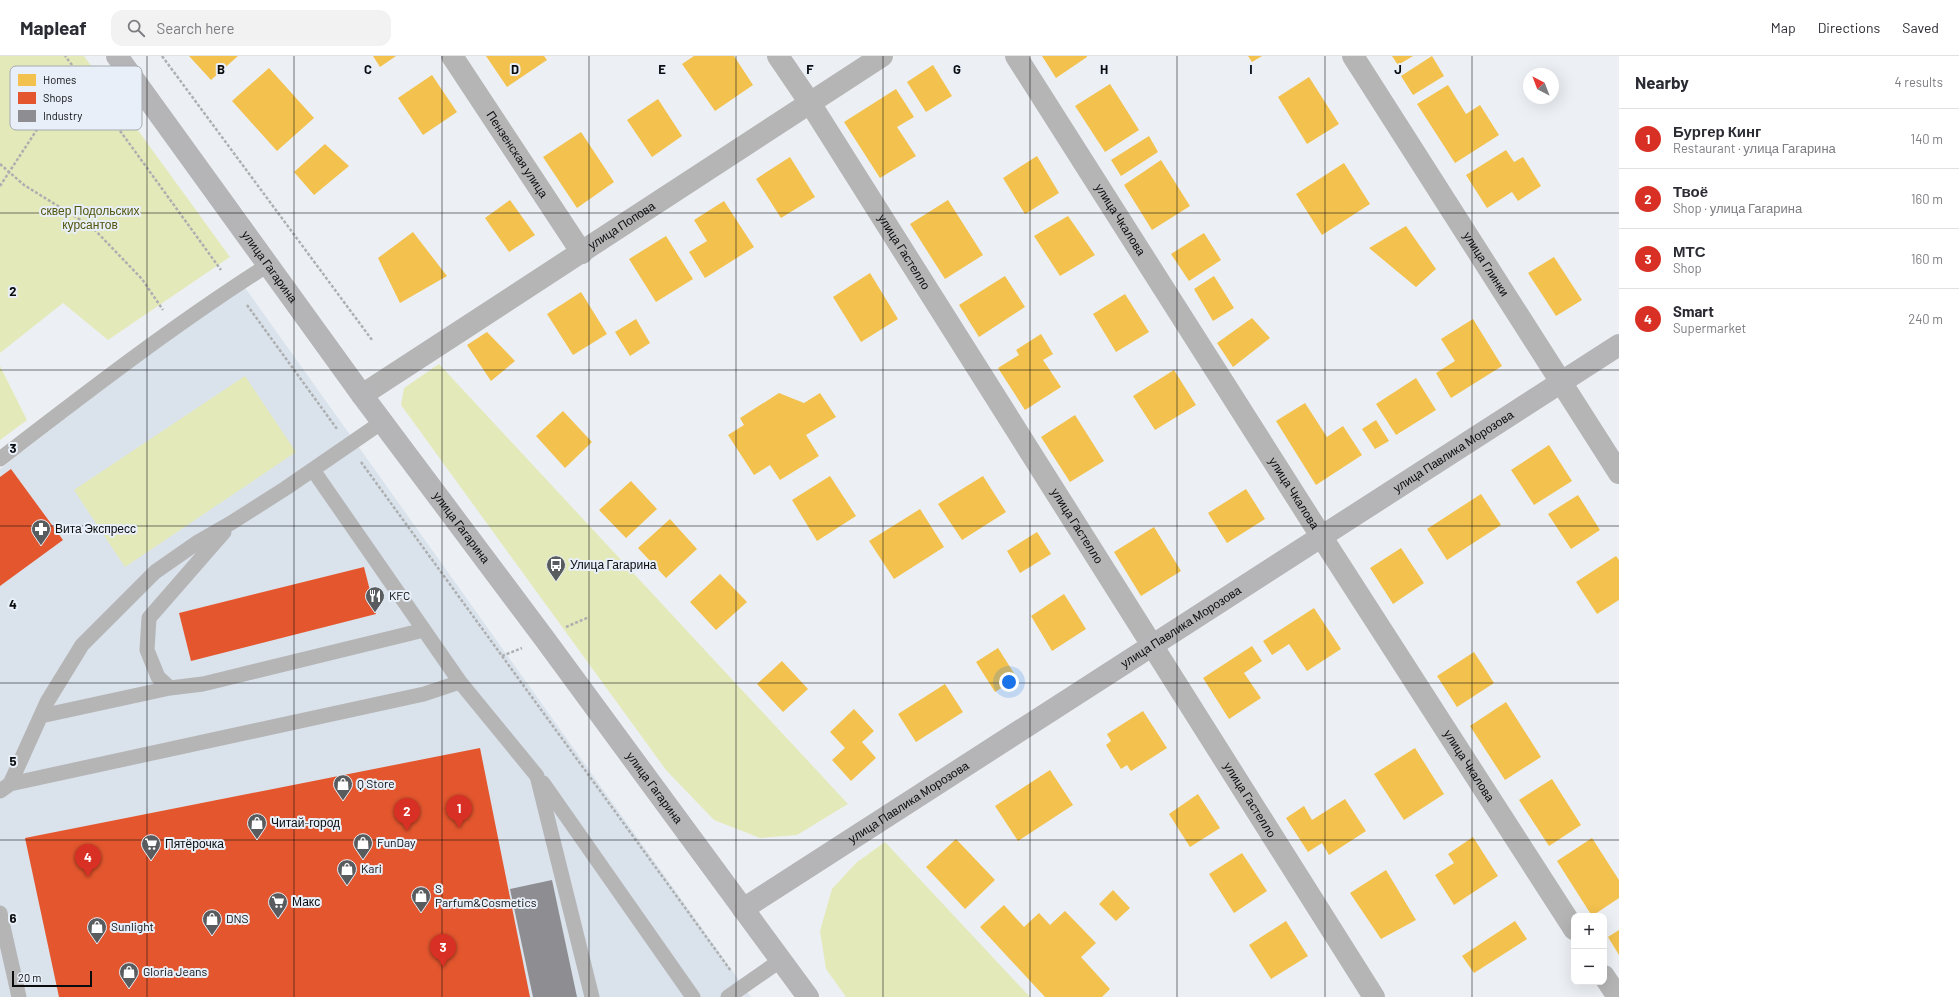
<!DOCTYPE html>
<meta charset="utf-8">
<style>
body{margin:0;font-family:Barlow,sans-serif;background:#f2f2f3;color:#2b2b33}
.controls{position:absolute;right:12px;bottom:12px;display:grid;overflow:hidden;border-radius:8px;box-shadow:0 4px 16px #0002}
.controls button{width:36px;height:36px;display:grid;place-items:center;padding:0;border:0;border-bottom:1px solid #e1e1e2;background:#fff;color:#2b2b33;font:20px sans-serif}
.compass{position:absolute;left:1523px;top:12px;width:36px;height:36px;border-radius:50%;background:#fff;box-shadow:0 4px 16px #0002;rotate:318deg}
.scale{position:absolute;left:12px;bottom:10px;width:80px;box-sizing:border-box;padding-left:4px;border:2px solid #0a0c0e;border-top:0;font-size:11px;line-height:14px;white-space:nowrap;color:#0a0c0e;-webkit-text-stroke:3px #e8eff8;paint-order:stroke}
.you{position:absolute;left:1009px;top:626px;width:14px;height:14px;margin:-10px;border:3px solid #fff;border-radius:50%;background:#1a73e8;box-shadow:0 0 0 6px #1a73e833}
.badge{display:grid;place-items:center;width:26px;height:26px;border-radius:50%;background:#d93025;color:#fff;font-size:13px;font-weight:700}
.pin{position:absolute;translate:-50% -33px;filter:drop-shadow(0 1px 2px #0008)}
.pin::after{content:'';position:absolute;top:21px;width:14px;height:12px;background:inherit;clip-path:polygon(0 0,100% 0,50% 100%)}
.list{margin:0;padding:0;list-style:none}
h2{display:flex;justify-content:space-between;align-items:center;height:52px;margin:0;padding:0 16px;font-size:17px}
h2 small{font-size:13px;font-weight:400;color:#7c7c81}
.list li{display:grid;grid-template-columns:26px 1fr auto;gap:12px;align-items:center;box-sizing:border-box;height:60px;padding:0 16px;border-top:1px solid #e1e1e2}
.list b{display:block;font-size:15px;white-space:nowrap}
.list p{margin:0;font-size:13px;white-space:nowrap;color:#7c7c81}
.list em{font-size:13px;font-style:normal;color:#7c7c81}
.icon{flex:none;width:22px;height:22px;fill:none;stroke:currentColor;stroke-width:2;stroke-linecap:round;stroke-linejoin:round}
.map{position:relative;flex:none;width:1619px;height:941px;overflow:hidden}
header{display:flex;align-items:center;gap:24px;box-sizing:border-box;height:56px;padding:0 20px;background:#fff;border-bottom:1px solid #e1e1e2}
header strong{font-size:19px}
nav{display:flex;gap:22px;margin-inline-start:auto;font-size:14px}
.search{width:280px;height:36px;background:#f2f2f3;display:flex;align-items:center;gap:10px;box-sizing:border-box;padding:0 14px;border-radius:12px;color:#7c7c81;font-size:15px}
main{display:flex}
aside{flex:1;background:#fff}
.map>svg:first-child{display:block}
</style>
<header>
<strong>Mapleaf</strong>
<div class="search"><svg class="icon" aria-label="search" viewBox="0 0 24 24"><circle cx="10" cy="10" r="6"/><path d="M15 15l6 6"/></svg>Search here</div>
<nav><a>Map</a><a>Directions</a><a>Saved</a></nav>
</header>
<main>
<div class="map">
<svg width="1619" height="941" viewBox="0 0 1619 941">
<rect width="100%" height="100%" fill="#ecf0f4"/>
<!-- built -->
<path fill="#dae3ec" d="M241,226L751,941H0V413Z"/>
<!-- green -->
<path fill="#e4e9b9" d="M0,0H84L230,201L108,284L63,247L0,297Z
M439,308L848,748L797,779L760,782L714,764L666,714L401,349L404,332Z
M0,310L27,364L0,384Z
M245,320L296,396L125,511L74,434Z
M885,786L1030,941H846L826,913L820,875L832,833L856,807Z"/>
<!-- homes -->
<path fill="#f2c14e" d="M189,0H238L211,24Z
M373,0H396L380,11Z
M486,0H544L547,4L507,31Z
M694,0H734L753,29L715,55L682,8Z
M1042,0H1087V1L1056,22Z
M1248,0H1262L1252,6Z
M1392,0H1413L1398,9Z
M1432,0L1444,20L1413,39L1401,20Z
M933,9L952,40L926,56L907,26Z
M269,12L314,62L277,95L232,45Z
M432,19L457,56L423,79L398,42Z
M1309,21L1339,68L1307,88L1278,41Z
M1110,28L1139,74L1105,96L1075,50Z
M1448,29L1466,58L1480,49L1499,79L1455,107L1417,48Z
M896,33L914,61L897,71L916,100L880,122L844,66Z
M658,43L682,80L652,101L627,64Z
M581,76L614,126L577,152L543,101Z
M1149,80L1158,96L1121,120L1111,104Z
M325,88L349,110L314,139L294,116Z
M1506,94L1514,106L1523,101L1541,130L1518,145L1512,136L1487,152L1466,119Z
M1037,100L1059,137L1025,158L1003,122Z
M790,101L815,141L781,162L756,123Z
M1161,104L1190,150L1152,174L1124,129Z
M1344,107L1370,148L1322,179L1296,138Z
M510,144L535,179L509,196L485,162Z
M948,144L983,199L945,223L910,168Z
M724,145L754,191L705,222L689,196L707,185L694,164Z
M1068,160L1095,199L1060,220L1034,180Z
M1406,170L1436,213L1416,231L1369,192Z
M413,176L447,220L400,247L378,202Z
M1204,177L1221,204L1189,225L1171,198Z
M666,180L693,223L656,246L629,203Z
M1554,201L1582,244L1556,260L1528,217Z
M870,217L898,263L861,286L833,241Z
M1005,220L1025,251L979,281L959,249Z
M1214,220L1234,252L1213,265L1194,233Z
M581,236L607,278L573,299L547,258Z
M1125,238L1149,276L1116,296L1093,258Z
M1252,262L1270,282L1233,311L1217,287Z
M636,263L650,287L630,300L615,276Z
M1473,263L1502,310L1451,342L1436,317L1455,305L1441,283Z
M487,276L515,305L491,325L467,289Z
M1041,278L1053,298L1043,304L1061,331L1025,354L998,312L1019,299L1016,294Z
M1174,314L1196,349L1155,374L1133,340Z
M1416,322L1436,354L1396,379L1376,348Z
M779,337L804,347L820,337L836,361L806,379L819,400L780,424L770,409L754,419L728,379L744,369L740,362Z
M1305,347L1327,381L1343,370L1362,399L1316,429L1276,365Z
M563,355L592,386L565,412L536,380Z
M1075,359L1104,405L1070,426L1041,381Z
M1376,364L1389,385L1375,393L1362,373Z
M1549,389L1572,425L1534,449L1511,414Z
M830,420L856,460L817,485L792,444Z
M983,420L1006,456L962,484L938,448Z
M631,425L657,453L626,482L599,454Z
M1246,433L1265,463L1227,487L1208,457Z
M1481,438L1501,469L1447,504L1427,473Z
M1578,439L1600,474L1571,493L1548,458Z
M920,453L944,491L894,523L869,485Z
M670,463L697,493L666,522L638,492Z
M1154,471L1181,515L1141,540L1114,496Z
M1037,476L1051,498L1020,517L1007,495Z
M1401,492L1424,527L1393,548L1370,512Z
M1616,500L1619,504V544L1597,558L1576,526Z
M720,518L747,546L716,574L690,546Z
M1064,538L1086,573L1052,595L1031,560Z
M1314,552L1341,593L1307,615L1289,588L1272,599L1263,585Z
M1252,590L1262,605L1244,617L1261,642L1229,663L1203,622Z
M998,592L1017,622L995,636L976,606Z
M1474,596L1494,627L1457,651L1437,620Z
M782,605L808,633L783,656L757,628Z
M945,628L963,656L916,686L898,658Z
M1506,646L1541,701L1505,724L1470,670Z
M854,653L874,675L862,686L876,702L851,725L832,704L845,692L830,676Z
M1143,655L1167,692L1131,715L1127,709L1121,713L1106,689L1111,685L1107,678Z
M1415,692L1444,738L1404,764L1374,718Z
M1050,714L1073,749L1018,785L995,750Z
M1552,723L1581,769L1549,790L1519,744Z
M1198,738L1220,772L1190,791L1169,758Z
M1345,743L1366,775L1329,799L1322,787L1308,796L1286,762L1304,750L1312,764Z
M1473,781L1498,820L1454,849L1435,819L1454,807L1448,798Z
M1592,782L1619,824V842L1592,860L1557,805Z
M956,783L995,824L965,853L926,811Z
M1242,797L1267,835L1234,857L1209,818Z
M1386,814L1416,864L1381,883L1350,837Z
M1113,834L1130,852L1116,865L1099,848Z
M1004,849L1024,871L1039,857L1050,869L1065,855L1096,887L1081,901L1110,933L1102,941H1045L980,871Z
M1286,865L1308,900L1271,923L1249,889Z
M1515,865L1527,883L1474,917L1462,900Z
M1619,874V899L1608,881Z"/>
<!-- shops -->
<path fill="#e4572e" d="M11,413L63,484L0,530V421Z
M364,511L376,558L191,605L179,557Z
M480,692L530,941H59L25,782Z"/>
<!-- industry -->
<path fill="#8d8d92" d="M552,824L577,941H533L510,833Z"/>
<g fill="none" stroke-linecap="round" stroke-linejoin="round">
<!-- path -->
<path stroke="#aeafb0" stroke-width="2.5" stroke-dasharray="3 2" stroke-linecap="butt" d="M162,0L372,284
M76,14L221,214
M0,108L24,129L92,171L142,223L163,254
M0,130L76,14L65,0
M247,249L337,373
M361,406L731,915
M566,571L589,561
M502,600L522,592"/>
<!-- lane -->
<path stroke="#b6b5b6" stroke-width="15" d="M0,403C87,336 175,268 268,209
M313,414L460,626L537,720L592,941
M224,476L149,562L147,594L158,621L170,632L203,628L424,574
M41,660L170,632
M543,727L693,941
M10,728L47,646L82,589L155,516L198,486L231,467L286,432L382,366
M0,735L10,728L424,638L460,626
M0,857L19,941
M728,941L781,904"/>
<!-- street -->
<g stroke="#b6b5b6" stroke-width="22">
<path id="s1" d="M452,0L582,197"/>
<path id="s2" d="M778,0L810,47L1374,941"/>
<path id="s3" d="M1016,0L1321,480L1574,873"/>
<path id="s4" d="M1353,0L1619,417"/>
<path id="s5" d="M362,339L882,0"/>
<path d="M1604,920L1618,941"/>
</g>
<!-- secondary -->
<g stroke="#b5b4b6" stroke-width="22">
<path id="s6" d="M117,0L362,339L544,582L808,941"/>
<path id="s7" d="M743,853L1619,289"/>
</g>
</g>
<!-- grid -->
<path fill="none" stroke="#0a0c0e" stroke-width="1" stroke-opacity="0.55" d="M147,0V941M294,0V941M442,0V941M589,0V941M736,0V941M883,0V941M1030,0V941M1177,0V941M1325,0V941M1472,0V941M0,157H1619M0,314H1619M0,470H1619M0,627H1619M0,784H1619"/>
<!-- icons -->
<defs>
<symbol id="pharmacy-pin" viewBox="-11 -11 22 30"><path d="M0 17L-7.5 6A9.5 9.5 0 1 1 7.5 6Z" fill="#595c5e" stroke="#e8eff8"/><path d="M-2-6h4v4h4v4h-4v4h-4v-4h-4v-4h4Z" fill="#fff"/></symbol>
<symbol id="bus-pin" viewBox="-11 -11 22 30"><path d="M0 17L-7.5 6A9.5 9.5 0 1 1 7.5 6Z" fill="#595c5e" stroke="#e8eff8"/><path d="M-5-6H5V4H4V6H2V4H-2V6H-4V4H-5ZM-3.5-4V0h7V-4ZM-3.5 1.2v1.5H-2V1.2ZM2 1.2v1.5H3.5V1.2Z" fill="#fff"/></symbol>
<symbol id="restaurant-pin" viewBox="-11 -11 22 30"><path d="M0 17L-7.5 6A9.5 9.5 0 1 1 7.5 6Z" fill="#595c5e" stroke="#e8eff8"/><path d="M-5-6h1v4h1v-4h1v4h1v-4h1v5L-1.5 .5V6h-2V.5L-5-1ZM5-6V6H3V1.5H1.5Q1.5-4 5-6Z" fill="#fff"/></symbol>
<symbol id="shop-pin" viewBox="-11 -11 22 30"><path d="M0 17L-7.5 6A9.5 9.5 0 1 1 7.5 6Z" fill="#595c5e" stroke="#e8eff8"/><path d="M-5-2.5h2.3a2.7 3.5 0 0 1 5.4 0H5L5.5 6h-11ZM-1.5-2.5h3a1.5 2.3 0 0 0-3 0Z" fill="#fff"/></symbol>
<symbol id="supermarket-pin" viewBox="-11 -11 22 30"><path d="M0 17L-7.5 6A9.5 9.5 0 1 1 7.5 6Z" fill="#595c5e" stroke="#e8eff8"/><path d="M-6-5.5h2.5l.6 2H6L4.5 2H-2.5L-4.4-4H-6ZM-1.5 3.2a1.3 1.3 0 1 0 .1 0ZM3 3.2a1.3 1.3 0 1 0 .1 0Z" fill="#fff"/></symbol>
</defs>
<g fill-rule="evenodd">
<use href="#pharmacy-pin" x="30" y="462" width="22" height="30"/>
<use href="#bus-pin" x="545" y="498" width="22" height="30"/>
<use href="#restaurant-pin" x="364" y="529" width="22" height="30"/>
<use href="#shop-pin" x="332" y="717" width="22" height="30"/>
<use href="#shop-pin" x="246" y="756" width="22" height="30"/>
<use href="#shop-pin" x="352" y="776" width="22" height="30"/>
<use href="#supermarket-pin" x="140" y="777" width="22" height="30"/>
<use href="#shop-pin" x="336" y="802" width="22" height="30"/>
<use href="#shop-pin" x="410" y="829" width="22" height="30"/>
<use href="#supermarket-pin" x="267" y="835" width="22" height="30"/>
<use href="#shop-pin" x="201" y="852" width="22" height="30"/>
<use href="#shop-pin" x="86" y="860" width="22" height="30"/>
<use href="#shop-pin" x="118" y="905" width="22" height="30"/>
</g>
<g text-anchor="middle" stroke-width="4" stroke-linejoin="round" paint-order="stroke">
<!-- street labels -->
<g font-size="12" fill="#0a0c0e" stroke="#e8eff8">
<text dy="4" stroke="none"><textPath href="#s1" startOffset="118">Пензенская улица</textPath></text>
<text dy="4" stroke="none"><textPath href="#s3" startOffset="194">улица Чкалова</textPath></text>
<text dy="4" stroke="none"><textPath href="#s5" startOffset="310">улица Попова</textPath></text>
<text dy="4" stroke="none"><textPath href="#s2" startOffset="233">улица Гастелло</textPath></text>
<text dy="4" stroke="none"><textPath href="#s4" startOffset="247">улица Глинки</textPath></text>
<text dy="4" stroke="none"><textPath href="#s6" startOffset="260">улица Гагарина</textPath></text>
<text dy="4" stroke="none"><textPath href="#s7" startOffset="845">улица Павлика Морозова</textPath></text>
<text dy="4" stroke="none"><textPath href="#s3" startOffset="518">улица Чкалова</textPath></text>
<text dy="4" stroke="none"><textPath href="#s2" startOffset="557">улица Гастелло</textPath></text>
<text dy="4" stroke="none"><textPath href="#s6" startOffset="584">улица Гагарина</textPath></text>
<text dy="4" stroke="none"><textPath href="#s7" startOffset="521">улица Павлика Морозова</textPath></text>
<text dy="4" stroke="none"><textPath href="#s3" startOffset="842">улица Чкалова</textPath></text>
<text dy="4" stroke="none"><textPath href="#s6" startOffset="908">улица Гагарина</textPath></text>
<text dy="4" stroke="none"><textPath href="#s2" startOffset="881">улица Гастелло</textPath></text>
<text dy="4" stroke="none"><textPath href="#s7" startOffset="197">улица Павлика Морозова</textPath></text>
</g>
<!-- park labels -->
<g font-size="12" fill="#53560d" stroke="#e8eff8">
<text x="90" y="159">сквер Подольских<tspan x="90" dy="14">курсантов</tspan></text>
</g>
<!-- poi labels -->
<g font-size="12" fill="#0a0c0e" stroke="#e8eff8" text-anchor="start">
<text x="55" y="477">Вита Экспресс</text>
<text x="570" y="513">Улица Гагарина</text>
<text x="389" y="544">KFC</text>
<text x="357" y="732">Q Store</text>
<text x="271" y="771">Читай-город</text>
<text x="377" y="791">FunDay</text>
<text x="165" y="792">Пятёрочка</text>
<text x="361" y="817">Kari</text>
<text x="435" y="837">S<tspan x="435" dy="14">Parfum&amp;Cosmetics</tspan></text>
<text x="292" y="850">Макс</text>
<text x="226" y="867">DNS</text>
<text x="111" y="875">Sunlight</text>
<text x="143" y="920">Gloria Jeans</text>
</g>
</g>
<!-- legend -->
<rect x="10" y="10" width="132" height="64" rx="6" fill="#e8eff8" stroke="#a5abb2" stroke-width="1"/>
<rect x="18" y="18" width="18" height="12" fill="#f2c14e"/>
<rect x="18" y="36" width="18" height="12" fill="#e4572e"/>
<rect x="18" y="54" width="18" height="12" fill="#8d8d92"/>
<g font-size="11" fill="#0a0c0e">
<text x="43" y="28">Homes</text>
<text x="43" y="46">Shops</text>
<text x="43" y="64">Industry</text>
</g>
<g font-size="13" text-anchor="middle" font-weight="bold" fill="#0a0c0e" stroke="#e8eff8" stroke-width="4" stroke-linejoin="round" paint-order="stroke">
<text x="221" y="18">B</text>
<text x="368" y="18">C</text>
<text x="515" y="18">D</text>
<text x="662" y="18">E</text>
<text x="810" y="18">F</text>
<text x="957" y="18">G</text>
<text x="1104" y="18">H</text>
<text x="1251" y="18">I</text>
<text x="1398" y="18">J</text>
<text x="13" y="240">2</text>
<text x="13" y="397">3</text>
<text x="13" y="553">4</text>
<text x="13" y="710">5</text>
<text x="13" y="867">6</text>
</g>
</svg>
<div class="controls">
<button>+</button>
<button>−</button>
</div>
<svg class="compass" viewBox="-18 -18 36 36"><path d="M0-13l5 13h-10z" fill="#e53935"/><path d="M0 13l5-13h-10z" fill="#7c7c81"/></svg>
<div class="scale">20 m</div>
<div class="you"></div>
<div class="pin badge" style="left:459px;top:772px">1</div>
<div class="pin badge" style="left:407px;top:775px">2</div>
<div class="pin badge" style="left:443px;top:911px">3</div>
<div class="pin badge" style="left:88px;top:821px">4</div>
</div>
<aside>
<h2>Nearby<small>4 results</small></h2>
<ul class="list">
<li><span class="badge">1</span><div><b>Бургер Кинг</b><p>Restaurant · улица Гагарина</p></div><em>140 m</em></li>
<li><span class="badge">2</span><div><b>Твоё</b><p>Shop · улица Гагарина</p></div><em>160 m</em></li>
<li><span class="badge">3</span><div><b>МТС</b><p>Shop</p></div><em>160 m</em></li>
<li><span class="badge">4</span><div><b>Smart</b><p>Supermarket</p></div><em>240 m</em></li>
</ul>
</aside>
</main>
